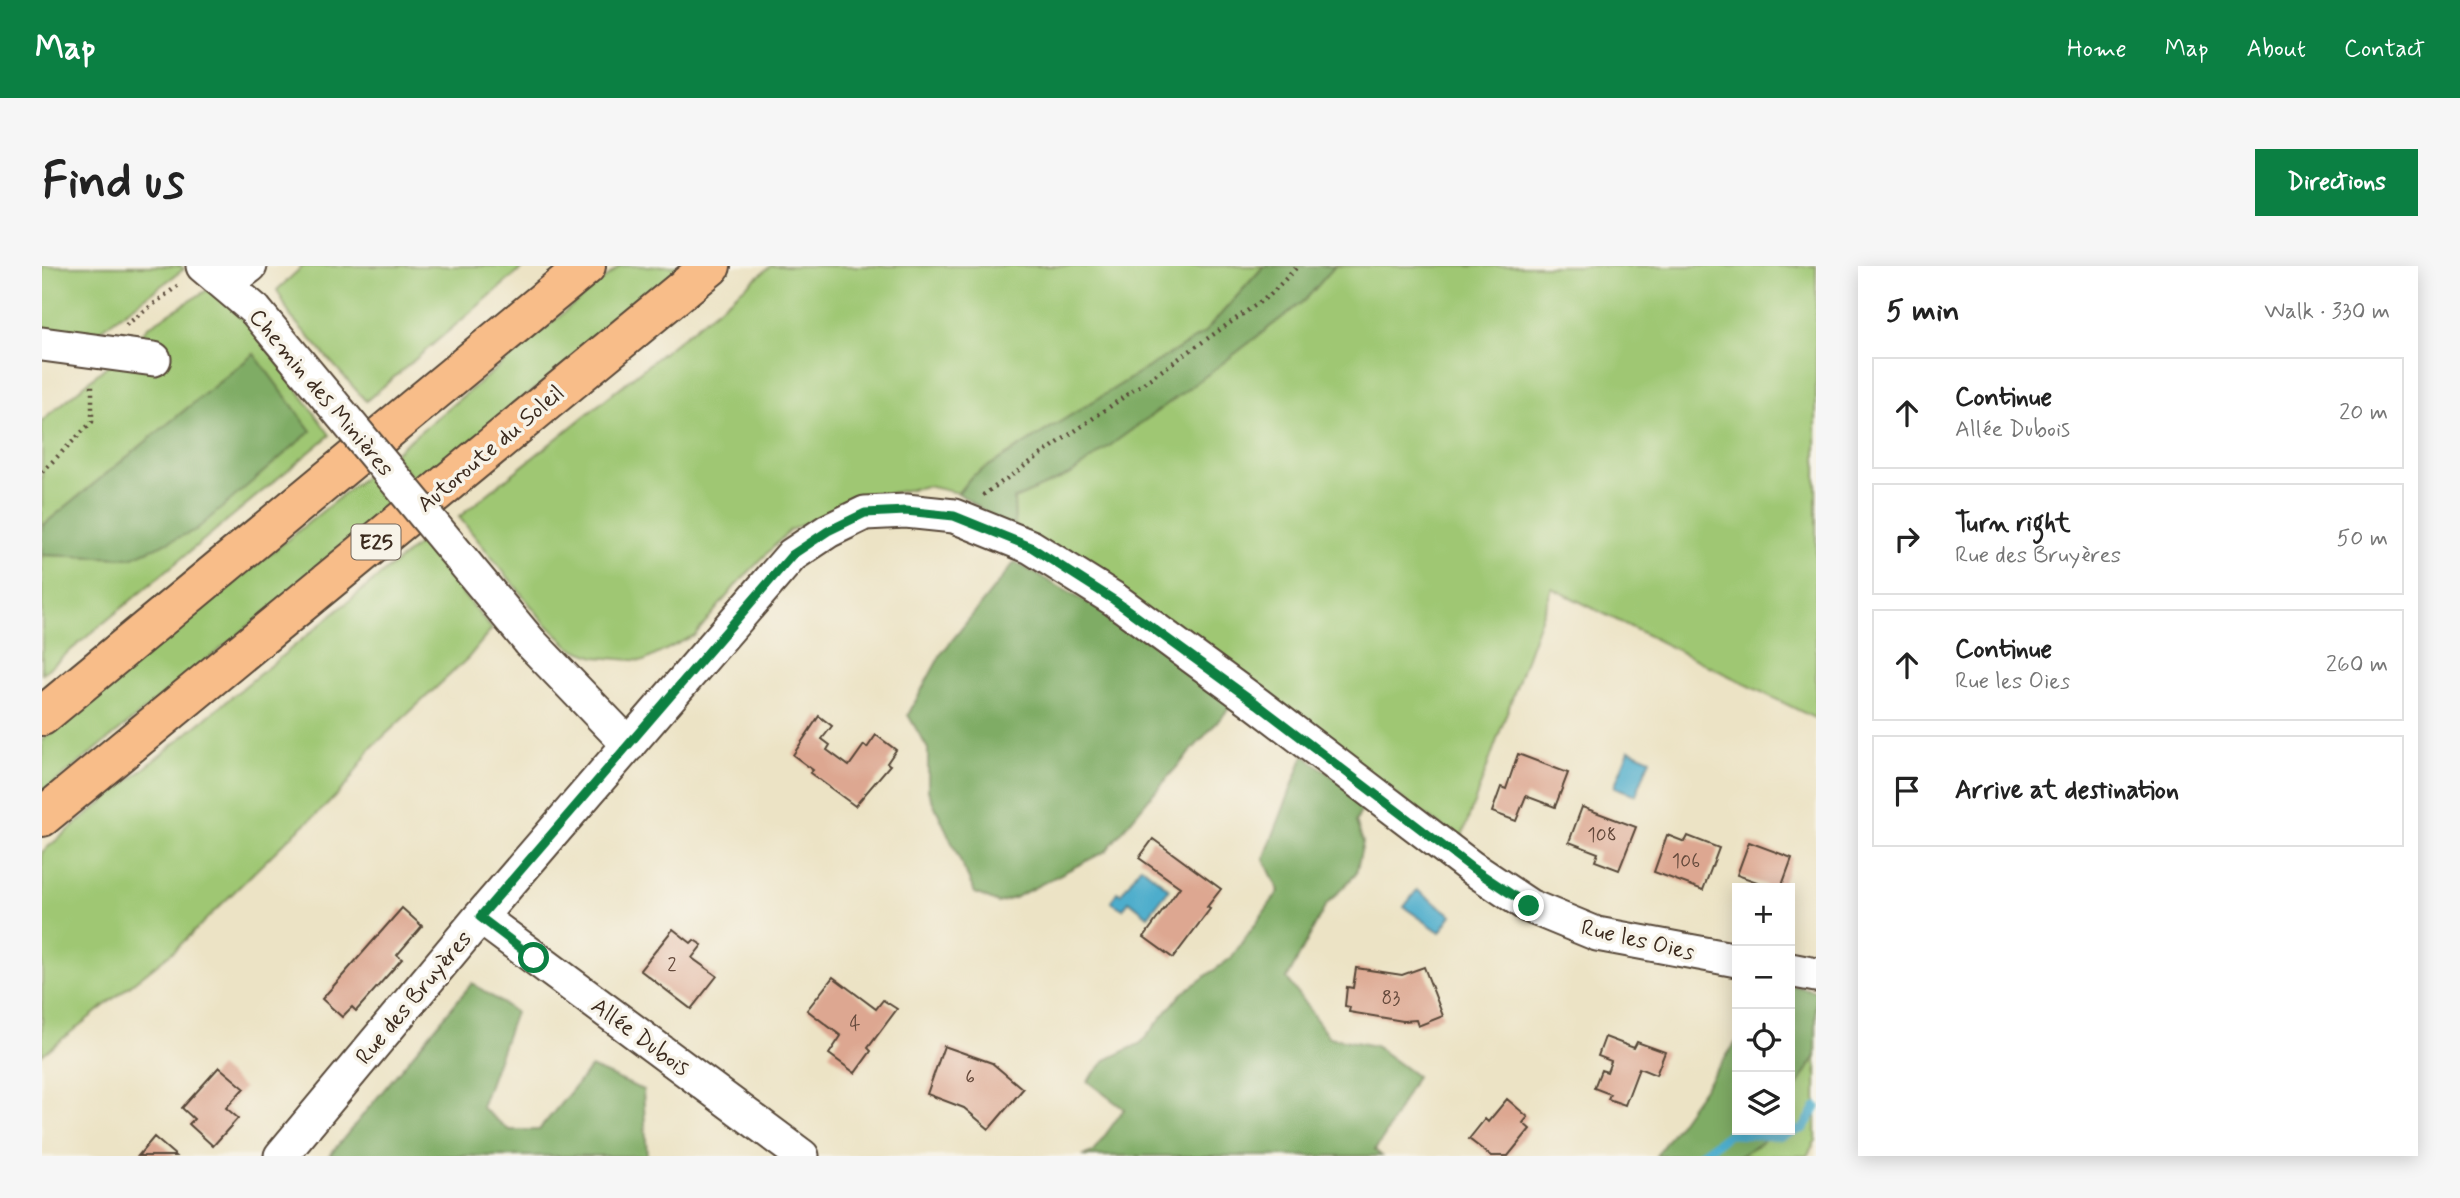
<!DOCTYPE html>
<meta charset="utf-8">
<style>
body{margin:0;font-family:Mynerve,sans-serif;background:#f6f6f6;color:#222}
.controls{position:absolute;right:21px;bottom:21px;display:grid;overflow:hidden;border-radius:0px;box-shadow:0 4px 18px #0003}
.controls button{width:63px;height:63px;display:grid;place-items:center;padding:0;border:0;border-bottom:2px solid #e0e0e0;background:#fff;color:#222;font:35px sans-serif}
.stop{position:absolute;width:21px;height:21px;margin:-16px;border:5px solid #0b8043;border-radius:50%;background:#fff}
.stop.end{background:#0b8043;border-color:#fff;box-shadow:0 2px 7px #0008}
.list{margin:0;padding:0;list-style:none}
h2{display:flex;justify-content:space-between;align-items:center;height:91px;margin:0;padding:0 28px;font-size:30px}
h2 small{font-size:23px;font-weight:400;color:#767676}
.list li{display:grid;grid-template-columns:46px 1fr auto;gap:21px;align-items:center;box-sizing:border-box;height:112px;margin:0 14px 14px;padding:0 14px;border:2px solid #e0e0e0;border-radius:0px}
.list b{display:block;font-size:26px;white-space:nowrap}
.list p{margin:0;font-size:23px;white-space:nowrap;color:#767676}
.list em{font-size:23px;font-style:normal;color:#767676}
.icon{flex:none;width:38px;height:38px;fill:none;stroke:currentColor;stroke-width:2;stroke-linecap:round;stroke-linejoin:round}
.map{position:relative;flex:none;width:1774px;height:890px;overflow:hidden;border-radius:0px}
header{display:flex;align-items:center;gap:42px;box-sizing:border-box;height:98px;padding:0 35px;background:#0b8043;color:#fff}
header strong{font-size:33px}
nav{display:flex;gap:38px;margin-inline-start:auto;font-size:24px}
.intro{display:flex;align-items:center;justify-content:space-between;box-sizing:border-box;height:168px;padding:0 42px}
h1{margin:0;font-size:49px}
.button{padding:18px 32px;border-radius:0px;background:#0b8043;color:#fff;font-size:24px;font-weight:700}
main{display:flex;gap:42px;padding:0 42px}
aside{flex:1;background:#fff;border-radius:0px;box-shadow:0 4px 18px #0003}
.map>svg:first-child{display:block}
</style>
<header>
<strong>Map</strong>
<nav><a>Home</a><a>Map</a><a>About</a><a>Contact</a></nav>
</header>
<div class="intro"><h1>Find us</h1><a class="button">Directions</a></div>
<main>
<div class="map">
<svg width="1774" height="890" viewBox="0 0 1774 890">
<rect width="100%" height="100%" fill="#f7f3e8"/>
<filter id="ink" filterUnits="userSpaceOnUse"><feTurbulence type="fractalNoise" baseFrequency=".0143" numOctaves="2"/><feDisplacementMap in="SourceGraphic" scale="14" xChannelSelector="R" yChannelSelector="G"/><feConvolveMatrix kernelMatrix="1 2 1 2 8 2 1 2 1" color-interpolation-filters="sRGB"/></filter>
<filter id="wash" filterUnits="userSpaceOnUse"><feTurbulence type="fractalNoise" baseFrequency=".00686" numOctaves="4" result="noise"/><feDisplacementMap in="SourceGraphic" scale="28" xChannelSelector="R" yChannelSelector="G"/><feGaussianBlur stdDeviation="1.57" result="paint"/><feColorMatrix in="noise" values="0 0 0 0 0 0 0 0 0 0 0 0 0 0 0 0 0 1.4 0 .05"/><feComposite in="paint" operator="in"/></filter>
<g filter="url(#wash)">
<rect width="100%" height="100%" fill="#ece3c5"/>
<!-- green -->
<path fill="#9fc773" stroke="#6d7848" stroke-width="2" d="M0,0H138L142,3L43,75L0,69Z
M261,0H483L324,135L249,51L235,24Z
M578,0H644L375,219L351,188Z
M729,0H1222L1162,67L929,211L916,227L885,220L818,233L748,264L694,319L653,369L602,395L553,391L529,382L503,357L417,251Z
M1293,0H1774V453L1510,322L1419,573L973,266L972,233L1029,208L1169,106L1264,33Z
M167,23L192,36L288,169L0,408V289L89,292L269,165L212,88L0,260V155L86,82L107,60Z
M331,204L359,237L0,527V474Z
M378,277L450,363L426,392L329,482L305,518L284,540L246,573L134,683L0,789V586Z
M1774,790V874L1765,890H1697L1720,876L1728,864H1748V832Z"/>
<!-- forest -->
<path fill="#7fac65" stroke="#5d6b42" stroke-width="2" d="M1222,0H1293L1264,33L1169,106L1029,208L972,233L973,266L916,227L929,211L1162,67Z
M212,88L269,165L154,264L89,292L0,289V260Z
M973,296L1085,359L1193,436L1109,530L1064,585L972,632L956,637L933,627L886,525V483L866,449L899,388Z
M1262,489L1323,535L1314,556L1321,576L1314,608L1284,639L1245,713L1287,771L1333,780L1374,810L1342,871L1333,884L1340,890H1040L1051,886L1082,843L1045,815L1064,794L1099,777L1139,728L1189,692L1237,625L1222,593Z
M430,717L473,746L439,841L467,864H497L549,801L601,824L605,890H287Z
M1748,719L1774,725V790L1748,832Z
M1695,775V864H1728L1720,876L1697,890H1614Z"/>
<!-- water -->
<path fill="#4dadcc" stroke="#446c75" stroke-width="2" d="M1587,484L1608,493L1594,529L1572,521Z
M1099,600L1127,623L1106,650L1087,635L1081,643L1069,636L1075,626L1079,628Z
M1375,624L1410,649L1398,666L1362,641Z"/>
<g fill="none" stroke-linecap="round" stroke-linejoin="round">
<!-- stream -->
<path stroke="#4dadcc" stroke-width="9" d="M1656,890L1687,868L1739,870L1762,862L1774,841"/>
</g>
<g id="blocks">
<!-- building -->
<path fill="#dda791" d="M777,450L790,460L780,473L788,479L785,484L807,500L822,479L825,482L834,469L854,484L845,497L848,499L813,540L768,507L771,504L751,489Z
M1476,488L1526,507L1513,541L1484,530L1474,555L1450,546L1459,521L1464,523Z
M1540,541L1594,561L1577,604L1553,595L1556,587L1527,576Z
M1625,569L1643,576L1646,570L1677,582L1661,624L1612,606Z
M1111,573L1179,623L1165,641L1168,643L1131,692L1102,671L1138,621L1097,592Z
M1707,576L1750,592L1739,622H1723L1724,619L1695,609Z
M360,642L380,660L355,689L360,693L314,745L310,741L300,751L280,733Z
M631,663L649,677L652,674L660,679L650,692L675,710L649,743L598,704Z
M1382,701L1401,750L1376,760L1374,754L1361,755L1307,746L1308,741L1303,740L1305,721L1311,722L1314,702L1360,709Z
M791,711L834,743L841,734L855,743L826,782L829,785L813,807L787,788L799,770L765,744Z
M1563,771L1592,782L1595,776L1623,786L1614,809L1597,802L1583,839L1566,833L1568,828L1552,822L1559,804L1565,806L1569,795L1556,790Z
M902,780L950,797L981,823L947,863L922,842L885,828Z
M177,801L202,822L184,842L196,852L171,880L147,858L152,853L140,842Z
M1465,833L1486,851L1481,857L1488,863L1466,890H1449L1427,873L1443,853L1446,856Z
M112,871L134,890H96Z"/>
</g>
</g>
<g filter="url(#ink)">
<use href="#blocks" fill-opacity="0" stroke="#564637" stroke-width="2"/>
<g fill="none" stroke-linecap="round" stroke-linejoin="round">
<defs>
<path id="street" d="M161,0L213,44
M184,18L208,0
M0,78L112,93
M488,376L587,479
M438,651L760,890
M1748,704L1774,709
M239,890L438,651L750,289L786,265L823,247L864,245L912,250L989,281L1072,333L1215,438L1430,602L1487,640L1555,668L1695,694"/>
<path id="highway" d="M0,450L544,0
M0,551L669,0"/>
</defs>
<!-- street casing -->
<use href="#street" stroke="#564637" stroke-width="37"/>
<!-- highway casing -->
<use href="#highway" stroke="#564637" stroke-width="42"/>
<!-- path -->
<path stroke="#564637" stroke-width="4.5" stroke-dasharray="2 5" stroke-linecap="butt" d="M84,59L138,18
M0,206L50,156V115
M941,229L1228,29L1256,0"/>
<!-- street -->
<use href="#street" stroke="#fff" stroke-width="33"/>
<!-- highway -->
<use href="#highway" stroke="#f8bd89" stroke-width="38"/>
<defs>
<path id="street-bridge" d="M213,44L488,376"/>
</defs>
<!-- street-bridge casing -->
<use href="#street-bridge" stroke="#564637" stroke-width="37" stroke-linecap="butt"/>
<!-- street-bridge -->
<use href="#street-bridge" stroke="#fff" stroke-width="33"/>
</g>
</g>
<g fill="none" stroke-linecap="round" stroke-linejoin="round" filter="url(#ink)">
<!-- route -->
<path stroke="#0b8043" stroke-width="9" d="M492,692L438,651L750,289L786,265L823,247L864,245L912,250L989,281L1072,334L1215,438L1430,602L1487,640"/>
</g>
<g text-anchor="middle" stroke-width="7" stroke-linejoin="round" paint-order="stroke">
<!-- number labels -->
<g font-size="19" fill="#64493b">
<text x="1560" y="575">108</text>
<text x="1644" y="601">106</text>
<text x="630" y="705">2</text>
<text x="1349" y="738">83</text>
<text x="813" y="764">4</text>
<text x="928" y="817">6</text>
</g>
<!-- shield labels -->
<rect fill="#f7f3e8" stroke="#73665b" stroke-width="2" x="309.5" y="258.5" width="49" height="35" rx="5"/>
<g font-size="21" font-weight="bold" fill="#3b2a1e">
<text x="334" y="283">E25</text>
</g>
<!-- street labels -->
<g font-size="23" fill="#3b2a1e" stroke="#f7f3e8">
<text transform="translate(280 126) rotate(50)" y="8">Chemin des Minières</text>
<text transform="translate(448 182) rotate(-40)" y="8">Autoroute du Soleil</text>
<text transform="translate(1596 673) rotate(13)" y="8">Rue les Oies</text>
<text transform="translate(371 731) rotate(-50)" y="8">Rue des Bruyères</text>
<text transform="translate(599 770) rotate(36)" y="8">Allée Dubois</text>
</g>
</g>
</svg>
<div class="controls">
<button>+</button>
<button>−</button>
<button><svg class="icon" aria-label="locate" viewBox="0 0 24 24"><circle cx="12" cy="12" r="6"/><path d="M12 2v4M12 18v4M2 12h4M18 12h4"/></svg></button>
<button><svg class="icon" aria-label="layers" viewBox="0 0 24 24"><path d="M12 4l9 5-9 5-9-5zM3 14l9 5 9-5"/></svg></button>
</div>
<div class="stop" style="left:492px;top:692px"></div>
<div class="stop end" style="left:1487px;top:640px"></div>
</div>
<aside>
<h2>5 min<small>Walk · 330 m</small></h2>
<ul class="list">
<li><svg class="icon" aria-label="ahead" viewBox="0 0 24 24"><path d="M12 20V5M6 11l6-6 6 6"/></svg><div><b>Continue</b><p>Allée Dubois</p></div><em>20 m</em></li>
<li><svg class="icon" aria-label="right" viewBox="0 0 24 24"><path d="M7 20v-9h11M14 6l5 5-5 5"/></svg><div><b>Turn right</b><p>Rue des Bruyères</p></div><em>50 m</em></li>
<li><svg class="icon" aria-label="ahead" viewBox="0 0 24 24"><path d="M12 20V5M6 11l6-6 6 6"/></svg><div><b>Continue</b><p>Rue les Oies</p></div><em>260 m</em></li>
<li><svg class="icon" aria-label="arrive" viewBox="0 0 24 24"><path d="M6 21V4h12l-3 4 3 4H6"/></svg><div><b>Arrive at destination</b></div></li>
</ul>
</aside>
</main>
